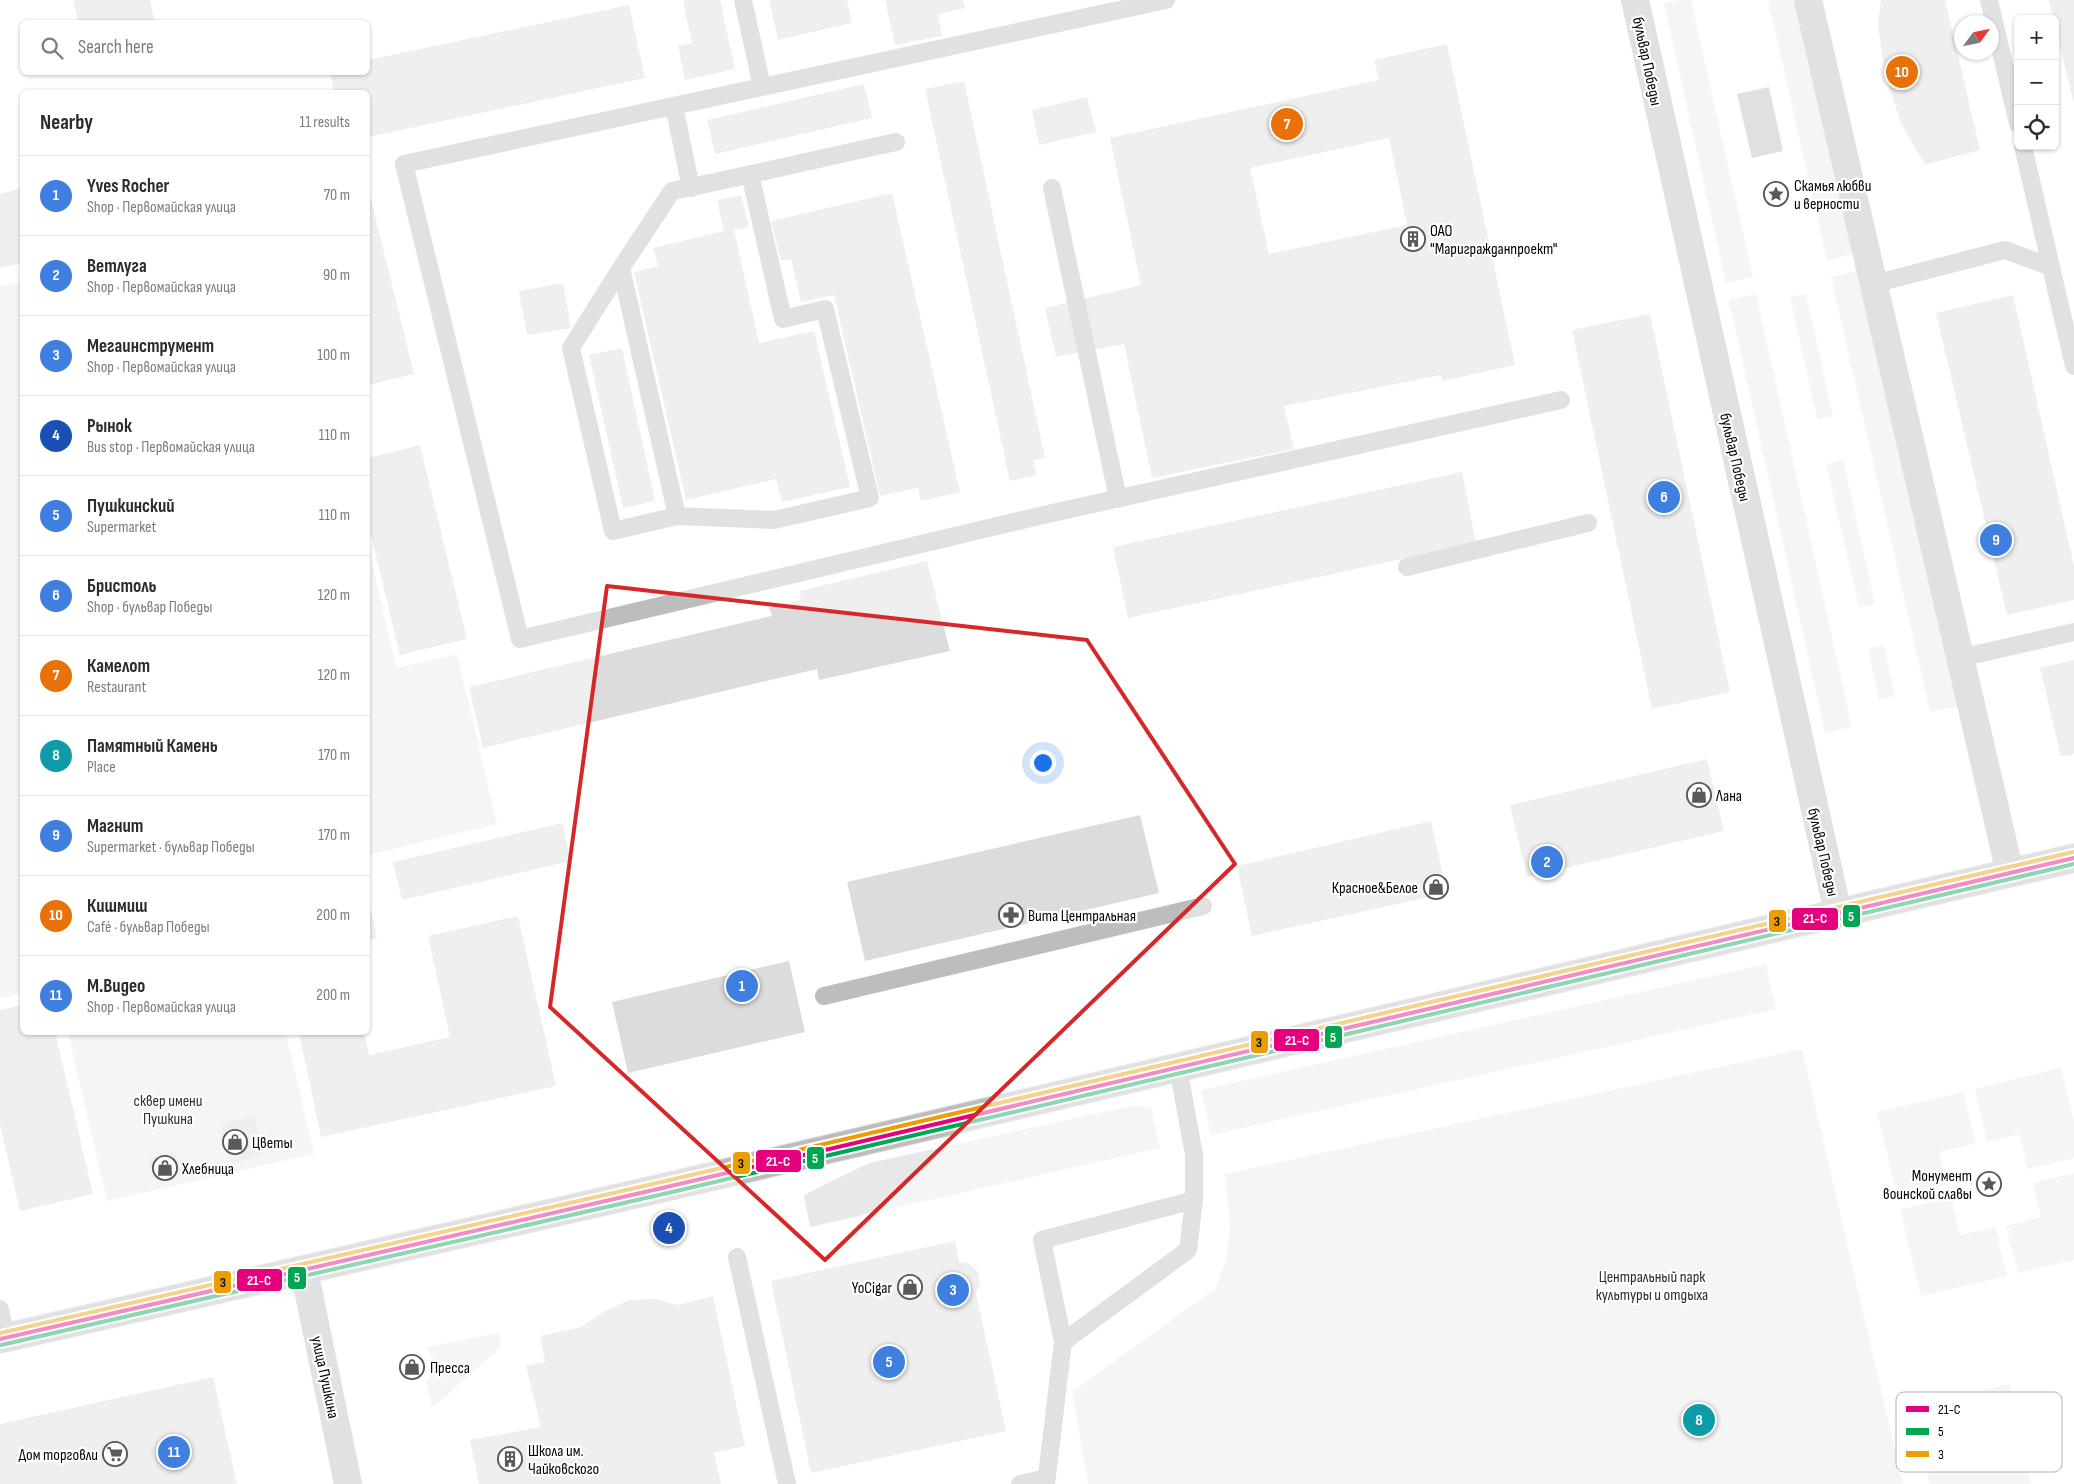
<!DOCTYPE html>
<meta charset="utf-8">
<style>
body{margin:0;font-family:"Sofia Sans Condensed",sans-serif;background:#f7f7f7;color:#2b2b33}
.controls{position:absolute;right:15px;top:15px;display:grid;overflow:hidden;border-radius:8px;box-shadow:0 1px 4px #0004}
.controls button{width:45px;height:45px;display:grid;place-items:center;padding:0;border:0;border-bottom:1px solid #e1e1e2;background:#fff;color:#2b2b33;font:25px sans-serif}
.compass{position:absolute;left:1954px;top:15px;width:45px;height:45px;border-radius:50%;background:#fff;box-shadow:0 1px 4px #0004;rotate:57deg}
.you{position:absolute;left:1042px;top:762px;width:18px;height:18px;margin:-12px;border:4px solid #fff;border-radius:50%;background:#1a73e8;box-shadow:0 0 0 8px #1a73e833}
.badge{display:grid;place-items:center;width:32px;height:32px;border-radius:50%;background:#595959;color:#fff;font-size:16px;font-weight:700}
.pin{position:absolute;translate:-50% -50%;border:2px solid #fff;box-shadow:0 1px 5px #0006}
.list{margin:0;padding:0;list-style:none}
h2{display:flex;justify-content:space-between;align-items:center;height:65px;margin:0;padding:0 20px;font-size:21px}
h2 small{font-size:16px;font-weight:400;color:#7c7c81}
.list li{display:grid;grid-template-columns:32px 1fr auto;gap:15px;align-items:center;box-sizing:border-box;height:80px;padding:0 20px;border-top:1px solid #e1e1e2}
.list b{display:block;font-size:19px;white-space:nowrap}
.list p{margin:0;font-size:16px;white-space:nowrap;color:#7c7c81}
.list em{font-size:16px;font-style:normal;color:#7c7c81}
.icon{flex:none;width:28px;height:28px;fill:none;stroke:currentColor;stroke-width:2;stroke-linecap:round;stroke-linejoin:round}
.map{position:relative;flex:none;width:2074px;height:1484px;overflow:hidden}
.search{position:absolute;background:#fff;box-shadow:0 1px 4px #0004;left:20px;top:20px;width:350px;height:55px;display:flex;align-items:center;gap:12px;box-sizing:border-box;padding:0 18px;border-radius:8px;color:#7c7c81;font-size:19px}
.panel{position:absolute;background:#fff;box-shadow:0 1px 4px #0004;left:20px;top:90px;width:350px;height:945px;border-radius:8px}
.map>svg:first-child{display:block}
</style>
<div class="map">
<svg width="2074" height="1484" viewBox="0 0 2074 1484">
<rect width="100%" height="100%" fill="#fff"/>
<!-- green -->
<path fill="#e8e8e8" d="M1680,0H1691L1753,277L1726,283L1664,3Z
M1768,0H1798L1856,253L1827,260Z
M1860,270L1959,706L1930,712L1831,277Z
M22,281V993L0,998V286Z
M1756,294L1852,727L1825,733L1729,300Z
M1806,294L1833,416L1817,419L1790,297Z
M1843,460L1875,604L1859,607L1826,464Z
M368,546L396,668L457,654L497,824L368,855Z
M1884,645L1895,696L1879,700L1868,649Z
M1766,964L1776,1009L1211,1135L1201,1090Z
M68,1033H286L314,1154L107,1201Z
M1802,1049L1903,1484H1088L1072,1392L1216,1288L1227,1257L1230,1224L1225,1174Z
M2061,1068L2074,1122V1158L2028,1169L2019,1134L1987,1142L1975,1089Z
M1963,1092L1976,1143L1939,1152L1946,1185L1897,1196L1877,1112Z
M1136,1105L1151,1108L1160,1148L810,1227L804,1195L869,1163Z
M2074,1173V1260L2018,1273L2006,1226L2041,1217L2033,1183Z
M1951,1197L1960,1235L1995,1227L2007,1276L1921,1296L1900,1210Z
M499,1333L501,1347L432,1408L426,1381C439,1368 435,1360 426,1347Z
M2009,1384L2031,1484H1929L1913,1405Z"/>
<!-- water -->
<path fill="#bababa" d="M1769,87L1783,151L1752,158L1737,94Z"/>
<!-- building -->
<path fill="#dcdcdc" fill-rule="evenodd" d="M73,0H150L155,22H78Z
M683,0H720L735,69L685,80L678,46L692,43Z
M769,0H847L852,23L778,40Z
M885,0H963L965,8L938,14L942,36L895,45Z
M1881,0H1945L1980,150L1925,165L1901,123L1885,75L1878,25Z
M2049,0H2074V104L2055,27V19H2053Z
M629,5L645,78L368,137V92H334L330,72H368V60Z
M1447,44L1515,365L1443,381L1441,375L1284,406L1294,449L1152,478L1124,344L1056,357L1045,308L1141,285L1110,138L1379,80L1374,60ZM1389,138L1407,225L1269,254L1250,168Z
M964,81L1045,458L1033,460L1037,475L1010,481L925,89Z
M864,84L872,118L715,154L707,120Z
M1087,97L1096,132L1039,145L1032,110Z
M368,187L414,374L368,385Z
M22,188V263L0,268V194Z
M892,193L960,492L921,501L918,488L880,496L834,295L801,302L791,259L781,261L771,221Z
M741,195L749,227L734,230L759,343L814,331L850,487L782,502L776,479L686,500L634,272L658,266L653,248L724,231L717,200Z
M563,283L571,328L527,335L519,291Z
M2013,295L2074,566V600L2007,615L1936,313Z
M1650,314L1730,692L1652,709L1572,330Z
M622,348L655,501L623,508L589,355Z
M420,445L467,639L400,655L368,523V458Z
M1462,472L1476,543L1128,618L1113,547Z
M927,561L950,651L819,680L817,669L483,748L469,687L772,616L769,608L801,600L799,591Z
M2074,660V754L2061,757L2040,668Z
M1707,759L1724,831L1527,877L1510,805Z
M1140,815L1159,893L865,961L847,882Z
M1431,821L1447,893L1252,936L1237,866Z
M562,823L571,861L402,900L393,862Z
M368,898L377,938L368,940Z
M518,916L556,1086L321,1137L299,1032H364L369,1055L450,1037L428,936Z
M789,961L805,1032L628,1073L612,1002Z
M22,1005V1032H55L93,1194L20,1211L0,1125V1010Z
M254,1116L263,1156L231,1164L221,1123Z
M176,1152L181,1174L153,1180L148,1158Z
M955,1241L959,1262L970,1264L978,1272L980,1283L976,1293L1006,1431L811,1473L771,1281Z
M713,1296L745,1446L714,1453L721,1484H479L470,1440L541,1427L526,1366L545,1362L540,1336L581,1327L605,1311L629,1300L656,1299L678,1305Z
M399 1367a13 13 0 1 1 26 0a13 13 0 1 1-26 0Z
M213,1377L237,1484H0V1424Z"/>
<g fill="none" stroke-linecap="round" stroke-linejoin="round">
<defs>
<path id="primary" d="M0,1339L658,1189L2074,858"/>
</defs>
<!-- primary casing -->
<use href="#primary" stroke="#dbdbdb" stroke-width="30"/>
<!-- service -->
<path stroke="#bdbdbd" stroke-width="18" d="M743,0L762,87
M1166,0L404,164L520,639L1048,514L1561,400
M1989,0L2018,124
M674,106L691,188
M2023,146L2074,366
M750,174L783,319L825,309L870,498L774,520L677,516L613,531L571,348L621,268L672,191C747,176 821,158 896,142
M1052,188L1118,499
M621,268L677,516
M1873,284L2005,250L2051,267
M1407,567L1588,523
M1960,658L2074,632
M824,996L1203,906
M737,1257L787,1484
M0,1309L6,1338
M1063,1342L1042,1240L1194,1200
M1020,1484L1047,1478
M1046,1484L1063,1342L1188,1250L1194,1200V1155L1178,1067"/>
<!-- tertiary -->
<path stroke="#bdbdbd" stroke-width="28" d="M1635,0L1838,913
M1808,0L2010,873
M304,1270L348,1484"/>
<!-- primary -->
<use href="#primary" stroke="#bdbdbd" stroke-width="28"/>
<defs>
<path id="bus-1" d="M0,1339L658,1189L2074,858"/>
<path id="bus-2" d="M1,1345L659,1195L2074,864"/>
<path id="bus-3" d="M0,1333L657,1183L2073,852"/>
</defs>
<!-- bus-1 casing -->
<use href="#bus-1" stroke="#fff" stroke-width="8"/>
<!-- bus-2 casing -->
<use href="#bus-2" stroke="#fff" stroke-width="8"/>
<!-- bus-3 casing -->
<use href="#bus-3" stroke="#fff" stroke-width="8"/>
<!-- bus-1 -->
<use href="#bus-1" stroke="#e5007d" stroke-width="4"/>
<!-- bus-2 -->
<use href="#bus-2" stroke="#00a651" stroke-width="4"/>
<!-- bus-3 -->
<use href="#bus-3" stroke="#eb9e00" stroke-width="4"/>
</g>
<!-- marked area -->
<path d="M0 0H2074V1484H0ZM607,586L1087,640L1235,864L825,1260L550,1007Z" fill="#fff" fill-opacity=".55" fill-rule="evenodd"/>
<path fill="none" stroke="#d62828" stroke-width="4" stroke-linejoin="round" d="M607,586L1087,640L1235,864L825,1260L550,1007Z"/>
<!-- icons -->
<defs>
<symbol id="sight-ring" viewBox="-11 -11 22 22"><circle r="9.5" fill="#fff" stroke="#595959" stroke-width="1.5"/><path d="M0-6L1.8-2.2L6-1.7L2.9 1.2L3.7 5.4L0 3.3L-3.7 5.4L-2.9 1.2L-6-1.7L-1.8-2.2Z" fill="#595959"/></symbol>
<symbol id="building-ring" viewBox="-11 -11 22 22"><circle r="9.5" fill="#fff" stroke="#595959" stroke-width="1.5"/><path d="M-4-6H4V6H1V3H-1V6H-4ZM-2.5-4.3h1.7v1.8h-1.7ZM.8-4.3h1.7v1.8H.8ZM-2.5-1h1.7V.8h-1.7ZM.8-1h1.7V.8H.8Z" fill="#595959"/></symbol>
<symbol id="shop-ring" viewBox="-11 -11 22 22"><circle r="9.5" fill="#fff" stroke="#595959" stroke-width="1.5"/><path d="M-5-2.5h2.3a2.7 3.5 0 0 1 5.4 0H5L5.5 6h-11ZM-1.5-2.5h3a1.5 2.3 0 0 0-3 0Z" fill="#595959"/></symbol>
<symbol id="pharmacy-ring" viewBox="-11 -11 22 22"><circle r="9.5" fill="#fff" stroke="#595959" stroke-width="1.5"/><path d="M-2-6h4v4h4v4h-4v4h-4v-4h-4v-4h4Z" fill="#595959"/></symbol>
<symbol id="supermarket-ring" viewBox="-11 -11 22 22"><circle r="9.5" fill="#fff" stroke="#595959" stroke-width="1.5"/><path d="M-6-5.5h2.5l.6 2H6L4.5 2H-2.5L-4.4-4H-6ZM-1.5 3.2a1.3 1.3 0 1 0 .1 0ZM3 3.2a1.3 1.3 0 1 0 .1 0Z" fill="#595959"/></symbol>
</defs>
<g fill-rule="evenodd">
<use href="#sight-ring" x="1762" y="180" width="28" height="28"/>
<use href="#building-ring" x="1399" y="225" width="28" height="28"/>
<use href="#shop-ring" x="1685" y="781" width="28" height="28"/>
<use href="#shop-ring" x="1422" y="873" width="28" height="28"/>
<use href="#pharmacy-ring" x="997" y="901" width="28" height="28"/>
<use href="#shop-ring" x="221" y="1128" width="28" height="28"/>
<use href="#shop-ring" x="151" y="1154" width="28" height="28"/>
<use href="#sight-ring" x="1975" y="1170" width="28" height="28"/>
<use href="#shop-ring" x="896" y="1273" width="28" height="28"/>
<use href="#shop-ring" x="398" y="1353" width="28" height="28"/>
<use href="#supermarket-ring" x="101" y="1440" width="28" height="28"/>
<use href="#building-ring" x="496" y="1445" width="28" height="28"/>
</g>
<g text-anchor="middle" stroke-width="4.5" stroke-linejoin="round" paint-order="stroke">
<!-- street labels -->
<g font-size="16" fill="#000" stroke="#fff">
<text transform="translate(1648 61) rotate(78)" y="6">бульвар Победы</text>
<text transform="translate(1736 457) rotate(77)" y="6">бульвар Победы</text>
<text transform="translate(1824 852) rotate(77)" y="6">бульвар Победы</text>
<text transform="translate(326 1377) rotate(78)" y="6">улица Пушкина</text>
</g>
<!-- poi labels -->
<g font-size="16" fill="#000" stroke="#fff" text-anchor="start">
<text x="1794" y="191">Скамья любви<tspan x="1794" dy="18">и верности</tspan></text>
<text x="1430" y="236">OAO<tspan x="1430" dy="18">"Маригражданпроект"</tspan></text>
<text x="1716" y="801">Лана</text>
<text x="1418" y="893" text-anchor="end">Красное&amp;Белое</text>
<text x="1028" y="921">Вита Центральная</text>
<text x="252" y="1148">Цветы</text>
<text x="182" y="1174">Хлебница</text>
<text x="1972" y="1181" text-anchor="end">Монумент<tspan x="1972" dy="18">воинской славы</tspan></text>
<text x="892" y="1293" text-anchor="end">YoCigar</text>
<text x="430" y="1373">Пресса</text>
<text x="528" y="1456">Школа им.<tspan x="528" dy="18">Чайковского</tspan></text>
<text x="98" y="1460" text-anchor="end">Дом торговли</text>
</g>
<!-- park labels -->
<g font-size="16" fill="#2d2d2d" stroke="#fff">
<text x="168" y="1106">сквер имени<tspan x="168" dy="18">Пушкина</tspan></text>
<text x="1652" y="1282">Центральный парк<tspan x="1652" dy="18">культуры и отдыха</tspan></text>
</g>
</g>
<!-- legend -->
<rect x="1896" y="1392" width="166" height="80" rx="8" fill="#fff" stroke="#b2b2b2" stroke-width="1"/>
<rect x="1906" y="1406" width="23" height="6" fill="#e5007d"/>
<rect x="1906" y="1428" width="23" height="7" fill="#00a651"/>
<rect x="1906" y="1451" width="23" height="6" fill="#eb9e00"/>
<g font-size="14" fill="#000">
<text x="1938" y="1414">21-С</text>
<text x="1938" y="1436">5</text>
<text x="1938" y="1459">3</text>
</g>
<g stroke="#fff" stroke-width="2">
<rect x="1842" y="904" width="19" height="24" rx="5" fill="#00a651"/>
<rect x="1791" y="907" width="48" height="24" rx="5" fill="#e5007d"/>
<rect x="1768" y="909" width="19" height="24" rx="5" fill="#eb9e00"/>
<rect x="1324" y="1025" width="19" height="24" rx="5" fill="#00a651"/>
<rect x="1273" y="1028" width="47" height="24" rx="5" fill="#e5007d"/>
<rect x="1250" y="1030" width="19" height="24" rx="5" fill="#eb9e00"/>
<rect x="806" y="1146" width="19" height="24" rx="5" fill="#00a651"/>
<rect x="755" y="1149" width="47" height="24" rx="5" fill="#e5007d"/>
<rect x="732" y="1151" width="19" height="24" rx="5" fill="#eb9e00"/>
<rect x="287" y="1266" width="20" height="24" rx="5" fill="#00a651"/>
<rect x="236" y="1268" width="47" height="24" rx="5" fill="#e5007d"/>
<rect x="213" y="1270" width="19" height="24" rx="5" fill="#eb9e00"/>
</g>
<g font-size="14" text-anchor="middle" font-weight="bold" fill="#fff">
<text x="1851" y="921">5</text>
<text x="1815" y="923">21-С</text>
<text x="1333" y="1042">5</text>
<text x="1297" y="1045">21-С</text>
<text x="815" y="1163">5</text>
<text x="778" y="1166">21-С</text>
<text x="297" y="1282">5</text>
<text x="259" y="1285">21-С</text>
</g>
<g font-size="14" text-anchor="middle" font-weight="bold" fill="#111">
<text x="1777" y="926">3</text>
<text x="1259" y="1047">3</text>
<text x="741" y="1168">3</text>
<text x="223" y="1287">3</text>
</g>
</svg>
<div class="controls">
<button>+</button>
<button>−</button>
<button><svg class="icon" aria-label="locate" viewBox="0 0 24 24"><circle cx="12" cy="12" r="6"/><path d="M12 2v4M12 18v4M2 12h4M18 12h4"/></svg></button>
</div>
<svg class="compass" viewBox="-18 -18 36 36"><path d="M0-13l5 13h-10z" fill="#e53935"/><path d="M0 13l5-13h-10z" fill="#7c7c81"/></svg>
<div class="you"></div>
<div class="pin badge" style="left:742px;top:986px;background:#3f7fe0">1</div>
<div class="pin badge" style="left:1547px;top:862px;background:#3f7fe0">2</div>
<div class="pin badge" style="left:953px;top:1290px;background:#3f7fe0">3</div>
<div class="pin badge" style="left:669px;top:1228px;background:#1a4fb4">4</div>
<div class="pin badge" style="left:889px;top:1362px;background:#3f7fe0">5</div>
<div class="pin badge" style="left:1664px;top:497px;background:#3f7fe0">6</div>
<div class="pin badge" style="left:1287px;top:124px;background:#e8710a">7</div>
<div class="pin badge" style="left:1699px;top:1420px;background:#0f9aa8">8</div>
<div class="pin badge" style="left:1996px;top:540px;background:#3f7fe0">9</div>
<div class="pin badge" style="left:1902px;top:72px;background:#e8710a">10</div>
<div class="pin badge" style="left:174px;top:1452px;background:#3f7fe0">11</div>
<div class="search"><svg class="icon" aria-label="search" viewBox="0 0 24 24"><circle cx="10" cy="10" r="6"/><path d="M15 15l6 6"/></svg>Search here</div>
<section class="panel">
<h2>Nearby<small>11 results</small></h2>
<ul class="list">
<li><span class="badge" style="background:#3f7fe0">1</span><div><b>Yves Rocher</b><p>Shop · Первомайская улица</p></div><em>70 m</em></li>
<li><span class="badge" style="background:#3f7fe0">2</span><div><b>Ветлуга</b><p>Shop · Первомайская улица</p></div><em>90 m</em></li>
<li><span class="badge" style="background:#3f7fe0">3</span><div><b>Мегаинструмент</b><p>Shop · Первомайская улица</p></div><em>100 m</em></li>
<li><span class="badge" style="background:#1a4fb4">4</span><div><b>Рынок</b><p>Bus stop · Первомайская улица</p></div><em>110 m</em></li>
<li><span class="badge" style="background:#3f7fe0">5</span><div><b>Пушкинский</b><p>Supermarket</p></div><em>110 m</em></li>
<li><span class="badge" style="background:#3f7fe0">6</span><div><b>Бристоль</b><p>Shop · бульвар Победы</p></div><em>120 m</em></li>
<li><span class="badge" style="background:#e8710a">7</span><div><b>Камелот</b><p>Restaurant</p></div><em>120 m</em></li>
<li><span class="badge" style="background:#0f9aa8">8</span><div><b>Памятный Камень</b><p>Place</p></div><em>170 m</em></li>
<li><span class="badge" style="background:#3f7fe0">9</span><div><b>Магнит</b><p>Supermarket · бульвар Победы</p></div><em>170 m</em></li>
<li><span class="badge" style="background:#e8710a">10</span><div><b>Кишмиш</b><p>Café · бульвар Победы</p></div><em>200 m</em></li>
<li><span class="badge" style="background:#3f7fe0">11</span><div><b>М.Видео</b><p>Shop · Первомайская улица</p></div><em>200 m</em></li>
</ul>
</section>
</div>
